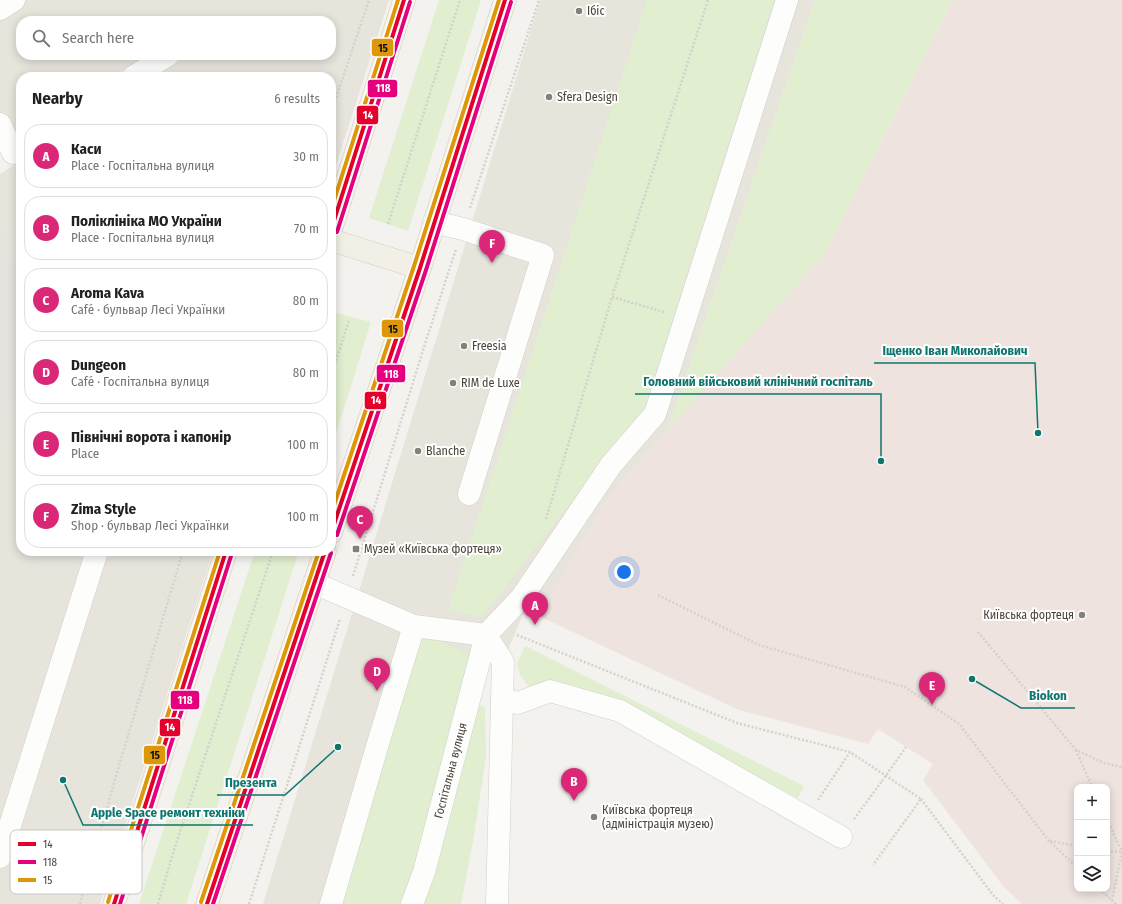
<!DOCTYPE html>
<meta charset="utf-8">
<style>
body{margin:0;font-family:"Fira Sans Condensed",sans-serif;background:#f2f2f2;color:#202124}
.controls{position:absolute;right:12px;bottom:12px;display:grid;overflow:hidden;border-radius:8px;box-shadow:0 2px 10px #0003}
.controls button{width:36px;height:36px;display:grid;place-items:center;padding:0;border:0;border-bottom:1px solid #e0e0e0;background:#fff;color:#202124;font:20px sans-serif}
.you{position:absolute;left:624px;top:572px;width:14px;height:14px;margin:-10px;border:3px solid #fff;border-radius:50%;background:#1a73e8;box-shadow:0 0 0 6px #1a73e833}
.badge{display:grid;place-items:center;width:26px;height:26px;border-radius:50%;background:#db2777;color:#fff;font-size:13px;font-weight:700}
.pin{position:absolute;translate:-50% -33px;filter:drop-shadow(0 1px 2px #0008)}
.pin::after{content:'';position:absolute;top:21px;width:14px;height:12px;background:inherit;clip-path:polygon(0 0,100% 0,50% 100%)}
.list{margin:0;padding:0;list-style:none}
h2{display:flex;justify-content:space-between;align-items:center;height:52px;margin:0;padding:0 16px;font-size:17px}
h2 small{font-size:13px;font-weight:400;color:#757577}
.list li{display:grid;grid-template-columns:26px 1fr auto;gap:12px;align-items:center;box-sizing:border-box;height:64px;margin:0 8px 8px;padding:0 8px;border:1px solid #e0e0e0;border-radius:16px}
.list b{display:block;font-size:15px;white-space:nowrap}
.list p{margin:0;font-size:13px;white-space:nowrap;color:#757577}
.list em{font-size:13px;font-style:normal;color:#757577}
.icon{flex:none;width:22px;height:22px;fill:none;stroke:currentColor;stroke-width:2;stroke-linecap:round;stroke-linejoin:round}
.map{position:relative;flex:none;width:1122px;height:904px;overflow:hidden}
.search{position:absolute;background:#fff;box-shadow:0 2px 10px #0003;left:16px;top:16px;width:320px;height:44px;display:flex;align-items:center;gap:10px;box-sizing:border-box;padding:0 14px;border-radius:16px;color:#757577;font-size:15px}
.panel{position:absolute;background:#fff;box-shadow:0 2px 10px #0003;left:16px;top:72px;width:320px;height:484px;border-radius:16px}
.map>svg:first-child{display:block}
</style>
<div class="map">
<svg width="1122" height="904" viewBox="0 0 1122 904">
<rect width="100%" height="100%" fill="#f4f2ee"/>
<!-- residential -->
<path fill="#e7e4dc" d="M0,0H389L331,181V77H153L186,55H331V21H21V55H147L112,77H21V134L0,147Z
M540,0H815L667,431L612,492L539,616L525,610L503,662L489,661L431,904H263Z
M21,161V551H213L100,904H0V174Z"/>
<!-- industrial -->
<path fill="#e6e2de" d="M0,233L21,265V393L0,438Z"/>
<!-- medical -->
<path fill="#eee3df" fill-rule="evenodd" d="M953,0H1122V904H1022L1003,886L923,780L933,764L878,729L868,744L739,710L539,616L612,492L826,252ZM1077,787H1107V889H1077Z"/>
<!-- green -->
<path fill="#e1eecf" d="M439,0H481L408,231L369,218Z
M647,0H774L645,406L482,617L448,610Z
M815,0H953L826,252L667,431Z
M333,312L371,322L331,450V317Z
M255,551H299L186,904H139Z
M436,639L469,655L416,862L401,904H341L413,640Z
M525,646L804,786L798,798L571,685L539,689L528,686L520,675L517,664Z
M474,704L485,707L486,756L474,836L461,904H418Z"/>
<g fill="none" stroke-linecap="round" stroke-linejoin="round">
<defs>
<g id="minor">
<path d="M0,9L14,0"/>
<path d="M133,77L168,55"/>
<path d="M0,124L13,153"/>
<path d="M434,222L463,229L543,255L469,494"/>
<path d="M314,583L414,626L486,635L503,662L497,904"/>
<path d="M502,699L518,703L550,691L620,711L841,837"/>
<path d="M0,857L97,551"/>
<path d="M331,904L379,740L414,626"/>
<path id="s1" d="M412,904L424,872L486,635L522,597L611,465L655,414L787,0"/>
</g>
<path id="major" d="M331,230L404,0
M331,240L420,268
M331,533L420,268L505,0
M114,904L226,551
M207,904L325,551"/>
</defs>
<!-- minor casing -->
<use href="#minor" stroke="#d2d0cb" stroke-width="23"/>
<!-- major casing -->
<use href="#major" stroke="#d6cebb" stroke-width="23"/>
<!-- path -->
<path stroke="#d3d2cc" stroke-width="2.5" stroke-dasharray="2 2" stroke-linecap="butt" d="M331,113L369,0
M470,208L539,0
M388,224L460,0
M664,312L612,297L708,0
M331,376L349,320
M546,519L612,297
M353,576L424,347L456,249
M658,595L759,645L905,687L959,724L1049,841L1077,867
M978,632L1076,750L1104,763L1122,767
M517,635L737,723L850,752
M1076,750L1092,787
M921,799L993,895L1003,904
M818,800L850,752L921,799L873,865
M854,819L882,781
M1107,819L1122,852L1112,900
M1050,841L1077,846
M1107,851L1122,852
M1100,889L1116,904
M80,904L118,769L183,551
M158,904L174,850L273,551
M249,904L340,619"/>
<!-- minor -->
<use href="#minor" stroke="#fdfdfc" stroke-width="22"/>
<!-- major -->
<use href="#major" stroke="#f2efe6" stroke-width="22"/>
<!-- path-bridge -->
<path stroke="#d3d2cc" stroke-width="2.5" stroke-dasharray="2 2" stroke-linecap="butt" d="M882,781L906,747"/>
<defs>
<path id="bus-1" d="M331,230L404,0
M331,533L420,268L505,0
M114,904L226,551
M207,904L325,551"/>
<path id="bus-2" d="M337,232L410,2
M337,535L426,270L511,2
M120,904L232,553
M213,904L331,553"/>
<path id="bus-3" d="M331,210L398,0
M331,514L414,266L499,0
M108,902L220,551
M201,902L319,551"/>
</defs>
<!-- bus-1 casing -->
<use href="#bus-1" stroke="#fff" stroke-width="7"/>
<!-- bus-2 casing -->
<use href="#bus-2" stroke="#fff" stroke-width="7"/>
<!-- bus-3 casing -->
<use href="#bus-3" stroke="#fff" stroke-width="7"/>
<!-- bus-1 -->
<use href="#bus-1" stroke="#e4002b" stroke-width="4"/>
<!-- bus-2 -->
<use href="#bus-2" stroke="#e5007d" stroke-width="4"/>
<!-- bus-3 -->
<use href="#bus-3" stroke="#dd9709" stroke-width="4"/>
</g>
<!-- markers -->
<g fill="#868178" stroke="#fff" stroke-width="1.5">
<circle cx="579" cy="11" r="4"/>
<circle cx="549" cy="97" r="4"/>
<circle cx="464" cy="346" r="4"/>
<circle cx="453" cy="383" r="4"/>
<circle cx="418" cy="451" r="4"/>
<rect x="352" y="545" width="8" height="8" rx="2"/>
<circle cx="1082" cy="615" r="4"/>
<circle cx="594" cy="817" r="4"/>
</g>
<g text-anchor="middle" stroke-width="4" stroke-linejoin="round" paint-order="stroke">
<!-- poi labels -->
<g font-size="12" fill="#4b4439" stroke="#fff" text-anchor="start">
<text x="587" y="15">Ібіс</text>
<text x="557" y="101">Sfera Design</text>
<text x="472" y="350">Freesia</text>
<text x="461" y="387">RIM de Luxe</text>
<text x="426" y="455">Blanche</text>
<text x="364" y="553">Музей «Київська фортеця»</text>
<text x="1074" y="619" text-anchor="end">Київська фортеця</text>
<text x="602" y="814">Київська фортеця<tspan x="602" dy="14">(адміністрація музею)</tspan></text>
</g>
<!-- street labels -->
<g font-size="12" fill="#4b4439" stroke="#fff">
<text dy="4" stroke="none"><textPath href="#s1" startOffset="139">Госпітальна вулиця</textPath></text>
</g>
</g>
<!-- legend -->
<rect x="10" y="830" width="132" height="64" rx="6" fill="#fff" stroke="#c9c7c4" stroke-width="1"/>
<rect x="18" y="842" width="18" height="4" fill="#e4002b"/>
<rect x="18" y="860" width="18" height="4" fill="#e5007d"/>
<rect x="18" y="878" width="18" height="4" fill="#dd9709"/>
<g font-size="11" fill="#4b4439">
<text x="43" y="848">14</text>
<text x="43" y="866">118</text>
<text x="43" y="884">15</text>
</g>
<!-- callouts -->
<path fill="none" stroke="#0f766e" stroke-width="1.5" d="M1038 433L1035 363H874M881 461L881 394H635M972 679L1021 708H1075M338 747L285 795H217M63 780L83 825H253"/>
<g fill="#0f766e" stroke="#fff" stroke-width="1.5">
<circle cx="1038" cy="433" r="4"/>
<circle cx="881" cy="461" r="4"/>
<circle cx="972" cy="679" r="4"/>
<circle cx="338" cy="747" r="4"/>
<circle cx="63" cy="780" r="4"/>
</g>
<g font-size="13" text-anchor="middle" font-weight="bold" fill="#0f766e" stroke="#fff" stroke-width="4" stroke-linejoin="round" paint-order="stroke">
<text x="955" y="355">Іщенко Іван Миколайович</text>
<text x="758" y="386">Головний військовий клінічний госпіталь</text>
<text x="1048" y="700">Biokon</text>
<text x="251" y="787">Презента</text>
<text x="168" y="817">Apple Space ремонт техніки</text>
</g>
<g stroke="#fff" stroke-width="1.5">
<rect x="371" y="38" width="23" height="19" rx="4" fill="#dd9709"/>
<rect x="367" y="79" width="31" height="19" rx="4" fill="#e5007d"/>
<rect x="356" y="105" width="23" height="20" rx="4" fill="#e4002b"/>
<rect x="381" y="319" width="23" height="19" rx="4" fill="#dd9709"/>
<rect x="376" y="364" width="30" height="19" rx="4" fill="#e5007d"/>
<rect x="364" y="391" width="23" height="19" rx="4" fill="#e4002b"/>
<rect x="170" y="690" width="30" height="20" rx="4" fill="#e5007d"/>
<rect x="159" y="718" width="22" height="19" rx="4" fill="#e4002b"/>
<rect x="143" y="745" width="23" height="20" rx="4" fill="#dd9709"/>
</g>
<g font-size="11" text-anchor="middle" font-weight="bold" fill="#fff">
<text x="383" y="92">118</text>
<text x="368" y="119">14</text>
<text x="391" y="378">118</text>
<text x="376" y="404">14</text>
<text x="185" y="704">118</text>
<text x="170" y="731">14</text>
</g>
<g font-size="11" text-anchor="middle" font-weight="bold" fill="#111">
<text x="383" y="52">15</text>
<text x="393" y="333">15</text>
<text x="155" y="759">15</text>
</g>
</svg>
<div class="controls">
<button>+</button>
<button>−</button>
<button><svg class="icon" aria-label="layers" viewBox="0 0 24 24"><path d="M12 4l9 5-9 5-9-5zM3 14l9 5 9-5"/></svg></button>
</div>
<div class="you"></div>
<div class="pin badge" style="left:535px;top:625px">A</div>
<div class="pin badge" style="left:574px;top:801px">B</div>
<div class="pin badge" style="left:360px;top:539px">C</div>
<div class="pin badge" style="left:377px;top:691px">D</div>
<div class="pin badge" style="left:932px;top:705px">E</div>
<div class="pin badge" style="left:492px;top:263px">F</div>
<div class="search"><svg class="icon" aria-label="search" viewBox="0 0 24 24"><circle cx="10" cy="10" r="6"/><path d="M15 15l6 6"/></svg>Search here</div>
<section class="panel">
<h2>Nearby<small>6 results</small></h2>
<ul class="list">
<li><span class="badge">A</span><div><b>Каси</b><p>Place · Госпітальна вулиця</p></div><em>30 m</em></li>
<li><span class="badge">B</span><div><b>Поліклініка МО України</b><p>Place · Госпітальна вулиця</p></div><em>70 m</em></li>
<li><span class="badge">C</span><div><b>Aroma Kava</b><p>Café · бульвар Лесі Українки</p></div><em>80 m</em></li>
<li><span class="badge">D</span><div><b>Dungeon</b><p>Café · Госпітальна вулиця</p></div><em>80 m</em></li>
<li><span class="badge">E</span><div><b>Північні ворота і капонір</b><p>Place</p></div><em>100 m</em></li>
<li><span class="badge">F</span><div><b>Zima Style</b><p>Shop · бульвар Лесі Українки</p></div><em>100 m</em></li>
</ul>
</section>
</div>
